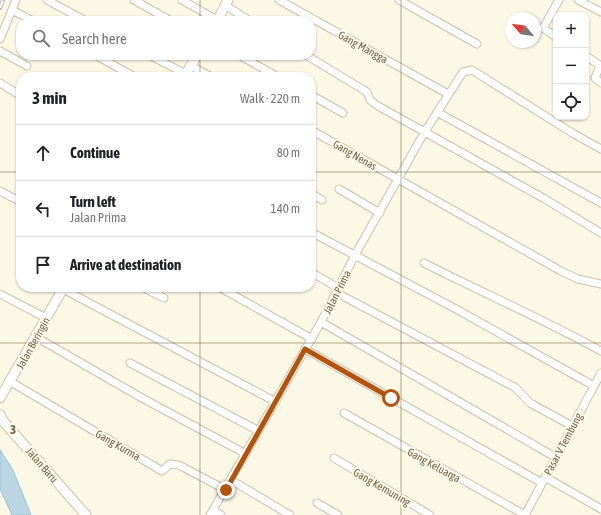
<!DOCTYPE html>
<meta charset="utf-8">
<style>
body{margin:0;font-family:"Asap Condensed",sans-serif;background:#f6f6f6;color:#202124}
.controls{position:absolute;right:12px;top:12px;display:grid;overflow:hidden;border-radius:8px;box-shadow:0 1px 3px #0004}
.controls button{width:36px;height:36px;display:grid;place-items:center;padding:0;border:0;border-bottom:1px solid #e0e0e0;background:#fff;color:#202124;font:20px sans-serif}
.compass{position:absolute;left:505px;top:12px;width:36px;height:36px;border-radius:50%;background:#fff;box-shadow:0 1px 3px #0004;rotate:299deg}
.stop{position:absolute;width:12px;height:12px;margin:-9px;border:3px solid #b45309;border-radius:50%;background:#fff}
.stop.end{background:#b45309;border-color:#fff;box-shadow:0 1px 4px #0008}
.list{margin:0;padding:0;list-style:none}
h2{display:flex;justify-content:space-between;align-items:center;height:52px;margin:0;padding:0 16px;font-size:17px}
h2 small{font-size:13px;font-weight:400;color:#757577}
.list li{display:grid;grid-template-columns:26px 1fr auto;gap:12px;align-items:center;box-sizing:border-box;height:56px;padding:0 16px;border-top:1px solid #e0e0e0}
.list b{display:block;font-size:15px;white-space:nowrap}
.list p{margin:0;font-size:13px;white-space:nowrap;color:#757577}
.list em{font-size:13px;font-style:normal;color:#757577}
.icon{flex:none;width:22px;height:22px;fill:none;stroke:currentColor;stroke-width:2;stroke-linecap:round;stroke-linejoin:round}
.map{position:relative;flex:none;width:601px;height:515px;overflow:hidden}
.search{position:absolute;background:#fff;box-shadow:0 1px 3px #0004;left:16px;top:16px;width:300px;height:44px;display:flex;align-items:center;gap:10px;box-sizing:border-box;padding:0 14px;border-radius:16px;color:#757577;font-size:15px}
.panel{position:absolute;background:#fff;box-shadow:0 1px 3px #0004;left:16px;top:72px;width:300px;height:220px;border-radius:16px}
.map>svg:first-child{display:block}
</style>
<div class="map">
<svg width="601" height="515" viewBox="0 0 601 515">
<rect width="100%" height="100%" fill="#fbf8e5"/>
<!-- water -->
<path fill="#bad5e4" stroke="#a0c2d6" d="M0,450L13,470L31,515H12L0,489Z"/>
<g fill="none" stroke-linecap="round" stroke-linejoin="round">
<defs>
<path id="street" d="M47,0L86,21
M134,0L171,21
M182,0L217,20
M279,0L448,94
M399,0L477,44
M578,0L601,12
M225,5L250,21
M12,10L33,21
M556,37L543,28L559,0
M0,39L16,0
M0,51L27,66
M95,55L135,77
M149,55L186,74
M239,55L278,77
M306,55L367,92L370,100L378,106L545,199L601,233
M586,56L598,64L599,68L595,78L601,83
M191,66L212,77
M0,83L21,96
M311,95L343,113
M437,112L601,203
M311,130L561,271L578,279L601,284
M339,189L380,213
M0,191L21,202
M311,193L322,200
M311,232L456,309L594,386
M424,263C483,293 543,319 601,351
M311,272L338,288
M142,287L164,298
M219,287L312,339
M63,289L276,402
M337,293L516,388L530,403L572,426
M0,294L46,318
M321,322L555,457
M36,337L142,398L246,454
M305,349L542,483
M130,363L259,431
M11,382L162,471L170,464L179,465L226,490
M344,413L525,515
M334,458L430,515
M545,477L601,509
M231,480L290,515
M317,503L338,515
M213,510L221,515
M210,515L321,322L355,255L424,133L463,72L472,70L574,134L601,149
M525,515L601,373"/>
<path id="secondary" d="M217,21L228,0
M184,77L197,55
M0,398L64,287
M0,415L3,421L86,515"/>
</defs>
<!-- street casing -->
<use href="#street" stroke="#cdc1ab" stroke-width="9"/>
<!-- secondary casing -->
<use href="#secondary" stroke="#cfc2a9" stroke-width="11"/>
<!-- street -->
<use href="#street" stroke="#fff" stroke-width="7"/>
<!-- secondary -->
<use href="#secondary" stroke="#fff" stroke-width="9"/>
<defs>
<path id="rail" d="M0,8L3,0"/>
</defs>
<!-- rail casing -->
<use href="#rail" stroke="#bca3c4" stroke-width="4"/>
<!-- rail -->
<use href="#rail" stroke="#fefbeb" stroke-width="2.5" stroke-dasharray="8" stroke-linecap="butt"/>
</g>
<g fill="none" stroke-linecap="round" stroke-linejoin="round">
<!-- route -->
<path stroke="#b45309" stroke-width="5" d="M226,490L305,349L391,398"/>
</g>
<!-- grid -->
<path fill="none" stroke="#73624b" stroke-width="1" stroke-opacity="0.55" d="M200,0V21M401,0V515M200,55V77M0,172H21M311,172H601M200,287V515M0,343H601"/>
<g text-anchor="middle" stroke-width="4" stroke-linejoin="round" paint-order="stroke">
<!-- street labels -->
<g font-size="11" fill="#73624b" stroke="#fefbeb">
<text transform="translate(363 47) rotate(29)" y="4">Gang Mangga</text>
<text transform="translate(355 155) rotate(30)" y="4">Gang Nenas</text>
<text transform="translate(337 292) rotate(-63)" y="4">Jalan Prima</text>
<text transform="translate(33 343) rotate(-61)" y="4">Jalan Beringin</text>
<text transform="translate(563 444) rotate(-62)" y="4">Pasar V Tembung</text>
<text transform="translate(118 445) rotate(30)" y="4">Gang Kurma</text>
<text transform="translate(42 465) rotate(49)" y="4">Jalan Baru</text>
<text transform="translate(434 465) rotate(29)" y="4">Gang Keluarga</text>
<text transform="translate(382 487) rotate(30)" y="4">Gang Kemuning</text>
</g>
</g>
<g font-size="13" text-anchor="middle" font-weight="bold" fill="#73624b" stroke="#fefbeb" stroke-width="4" stroke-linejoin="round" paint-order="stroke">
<text x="13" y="434">3</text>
</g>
</svg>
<div class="controls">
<button>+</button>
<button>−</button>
<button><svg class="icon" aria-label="locate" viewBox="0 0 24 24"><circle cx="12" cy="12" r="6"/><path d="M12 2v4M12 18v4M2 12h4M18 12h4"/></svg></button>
</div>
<svg class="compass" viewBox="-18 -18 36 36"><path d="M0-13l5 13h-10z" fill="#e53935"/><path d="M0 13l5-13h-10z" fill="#757577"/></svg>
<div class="stop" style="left:391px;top:398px"></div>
<div class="stop end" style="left:226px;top:490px"></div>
<div class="search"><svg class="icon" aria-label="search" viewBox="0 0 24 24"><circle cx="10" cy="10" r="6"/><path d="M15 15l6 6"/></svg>Search here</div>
<section class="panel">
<h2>3 min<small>Walk · 220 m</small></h2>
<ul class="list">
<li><svg class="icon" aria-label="ahead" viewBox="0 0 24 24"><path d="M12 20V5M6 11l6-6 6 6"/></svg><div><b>Continue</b></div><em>80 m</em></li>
<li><svg class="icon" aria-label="left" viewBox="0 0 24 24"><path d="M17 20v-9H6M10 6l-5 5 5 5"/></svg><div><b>Turn left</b><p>Jalan Prima</p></div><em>140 m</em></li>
<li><svg class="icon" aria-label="arrive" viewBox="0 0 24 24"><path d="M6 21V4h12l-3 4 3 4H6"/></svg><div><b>Arrive at destination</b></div></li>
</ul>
</section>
</div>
